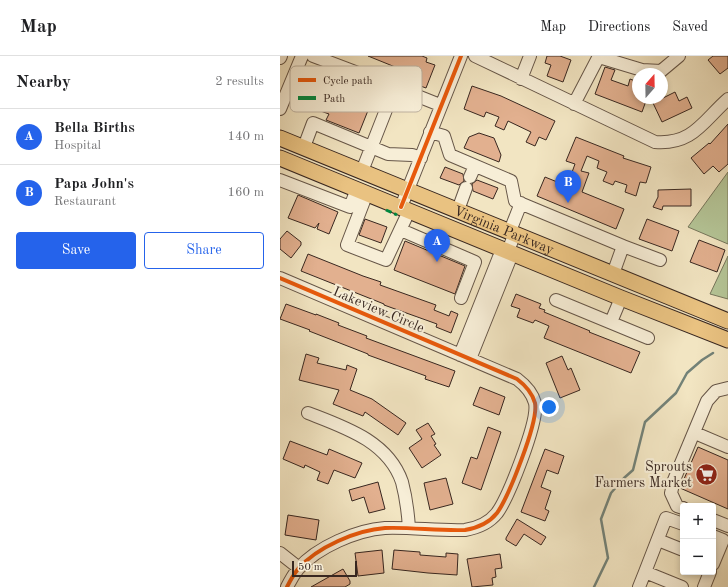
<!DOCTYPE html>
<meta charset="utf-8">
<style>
body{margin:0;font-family:"Old Standard TT",serif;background:#f2f2f2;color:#202124}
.controls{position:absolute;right:12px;bottom:12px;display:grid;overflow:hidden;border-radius:4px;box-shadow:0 2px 6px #0003}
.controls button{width:36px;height:36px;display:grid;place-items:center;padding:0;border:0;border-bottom:1px solid #e0e0e0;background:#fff;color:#202124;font:20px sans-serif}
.compass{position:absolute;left:352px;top:12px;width:36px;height:36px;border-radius:50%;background:#fff;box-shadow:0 2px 6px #0003;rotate:20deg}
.scale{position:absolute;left:12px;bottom:10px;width:65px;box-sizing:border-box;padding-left:4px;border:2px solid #382720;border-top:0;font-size:11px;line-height:14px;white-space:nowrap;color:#382720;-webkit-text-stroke:3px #f7eed7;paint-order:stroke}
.you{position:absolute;left:269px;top:351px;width:14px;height:14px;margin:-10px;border:3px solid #fff;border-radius:50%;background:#1a73e8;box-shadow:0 0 0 6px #1a73e833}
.badge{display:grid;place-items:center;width:26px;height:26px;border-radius:50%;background:#2563eb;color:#fff;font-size:13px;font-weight:700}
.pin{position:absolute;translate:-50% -33px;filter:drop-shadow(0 1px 2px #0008)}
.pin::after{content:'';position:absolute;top:21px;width:14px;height:12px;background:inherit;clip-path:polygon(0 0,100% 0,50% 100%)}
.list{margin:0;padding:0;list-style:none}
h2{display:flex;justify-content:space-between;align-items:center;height:52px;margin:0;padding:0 16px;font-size:17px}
h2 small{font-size:13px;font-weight:400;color:#757577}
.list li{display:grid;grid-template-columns:26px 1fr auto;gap:12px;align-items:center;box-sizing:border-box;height:56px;padding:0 16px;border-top:1px solid #e0e0e0}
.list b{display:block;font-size:15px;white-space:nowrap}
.list p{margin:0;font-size:13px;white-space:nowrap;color:#757577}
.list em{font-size:13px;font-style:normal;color:#757577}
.actions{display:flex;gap:8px;padding:12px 16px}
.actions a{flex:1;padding:9px 0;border:1px solid #2563eb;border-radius:4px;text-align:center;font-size:14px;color:#2563eb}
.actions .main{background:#2563eb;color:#fff}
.map{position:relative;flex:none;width:448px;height:531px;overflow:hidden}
header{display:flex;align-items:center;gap:24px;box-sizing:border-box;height:56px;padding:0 20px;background:#fff;border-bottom:1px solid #e0e0e0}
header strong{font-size:19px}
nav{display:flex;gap:22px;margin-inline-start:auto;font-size:14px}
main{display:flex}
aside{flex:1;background:#fff}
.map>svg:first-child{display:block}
</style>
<header>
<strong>Map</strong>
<nav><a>Map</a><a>Directions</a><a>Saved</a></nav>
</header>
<main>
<aside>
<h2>Nearby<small>2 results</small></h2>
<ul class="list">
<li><span class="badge">A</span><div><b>Bella Births</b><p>Hospital</p></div><em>140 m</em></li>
<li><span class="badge">B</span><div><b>Papa John's</b><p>Restaurant</p></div><em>160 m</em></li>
</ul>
<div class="actions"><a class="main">Save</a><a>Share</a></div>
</aside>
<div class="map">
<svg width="448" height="531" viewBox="0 0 448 531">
<rect width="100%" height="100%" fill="#f2e5c2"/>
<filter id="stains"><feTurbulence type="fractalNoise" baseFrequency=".005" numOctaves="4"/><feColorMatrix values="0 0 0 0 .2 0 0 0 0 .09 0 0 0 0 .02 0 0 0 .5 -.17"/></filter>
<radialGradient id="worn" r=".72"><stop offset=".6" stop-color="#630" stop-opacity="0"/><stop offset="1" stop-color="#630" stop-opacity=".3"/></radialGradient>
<!-- green -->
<path fill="#b5c698" stroke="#76765c" d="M448,116V188L408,171Z
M448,200V243L430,238Z"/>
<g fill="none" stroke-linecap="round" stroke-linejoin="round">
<!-- stream -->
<path stroke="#738278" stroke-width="2.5" d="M314,531L328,502L321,463L331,437L344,422L353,414L365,366L396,337L407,317L422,304L433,297"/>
</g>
<!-- building -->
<path fill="#e2b08f" stroke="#382720" d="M88,0H142L147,2L146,6L155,9L146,32L127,25L130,17Z
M267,0H280L291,4L283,26L267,20L271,9L265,7Z
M433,0H448V12L440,18L428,4Z
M325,11L335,14L331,24L348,30L350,23L358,26V42H367L362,56L315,38Z
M192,30L221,40L275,65L266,84L259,81L255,90L246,86L251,76L228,65L224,74L215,70L219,61L206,56L204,61L184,53Z
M25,36L54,46L56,39L89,52L79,77L46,64L49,58L21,48Z
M395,36L399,45L407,41L412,52L382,66L373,47Z
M448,68V108L439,116L433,110L424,118L411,102L429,87L430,88Z
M199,77L214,82L221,99L219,106L184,92L189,81Z
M296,81L344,100L343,102L371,111L366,127L360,126L356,140L345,136L347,129L335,125L333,129L323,125L327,116L317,112L319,105L307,100L301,115L309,117L302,136L344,153L336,173L257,140L265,121L287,130L295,108L286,105Z
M165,111L183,118L184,125L179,129L160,122Z
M197,124L218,132L213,143L193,135L192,128Z
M411,133V150H383L382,154L373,151L378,141V134Z
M18,139L58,156L49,178L37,173L39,167L35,172L8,162Z
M85,163L107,171L101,187L79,179Z
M367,163L399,175L392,195L359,183Z
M7,175L21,186V189L11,202L0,193V183Z
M419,184L445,194L437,216L410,206Z
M125,185L185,210L175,238L114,214Z
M28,198L83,220L101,226L100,229L156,249L154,254L169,260L171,255L178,258L171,277L156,271L157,268L104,249V248L21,215Z
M236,238L261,248L259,252L265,254L264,256L310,275L309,276L360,296L351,317L264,282L269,270L255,264L253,267L237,261L240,253L231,250Z
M6,248L36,259V258L59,267L58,269L87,280L86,282L175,315L169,331L145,323L146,320L88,299V298L29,275L30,274L0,263Z
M26,298L39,302L37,307L66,314L67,309L77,313L70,334L92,343L126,367L118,379L85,356L83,360L53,348L59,334L19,324Z
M282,300L288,314L291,312L300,334L280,342L266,307Z
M200,331L225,341L219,359L193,349Z
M148,367L155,378L151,380L156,388L154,389L161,399L142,412L129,392L142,383L136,374Z
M208,371L221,376L201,434L182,427L191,401L197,403Z
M10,385L47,399L49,393L82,407L75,422L54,414L48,428L37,424L40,416L25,409L24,412L3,403Z
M418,391L448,404V453L400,432Z
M265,393L284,400L278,418L267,414L261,431L271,435L265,453L269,455L265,465L241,456Z
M166,422L173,448L150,454L144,427Z
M98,426L105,453L89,457L84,441L72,445L69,434Z
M8,459L39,464L36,484L5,479Z
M237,463L266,481L261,489L244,478L236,490L226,484V482Z
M102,494L104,517L78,520L75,497Z
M114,494L140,496V499L166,501V497L178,498L177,519L148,517L112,513Z
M220,498L222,512L215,513L216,521L212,522L213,529L192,531L187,503Z
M63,513L70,525V528L65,531H31Z"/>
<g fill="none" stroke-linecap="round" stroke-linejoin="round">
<defs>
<path id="minor" d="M33,0L115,31L82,115
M195,0L375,86C413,89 423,65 448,43
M319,1L362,14L381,15L399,0
M0,2L1,0
M241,23L250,0
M115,31L160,49
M294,48L319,0
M0,53L22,0
M150,76L164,80L170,99L231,125L235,145L343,190L333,218
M24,91L33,67L108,98L132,99L141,102
M190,121L195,110
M0,124L70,151L77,133
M87,137L67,189L106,204L129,155
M121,151L181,0
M178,154L186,132
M121,174L195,206L181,242
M230,175L241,147
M343,190L380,204
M0,222L237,323C245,329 252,336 255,347C259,365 228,442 217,457C209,467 197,472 185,474C158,475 132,471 105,472C77,474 37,491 18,513C14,518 10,525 7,531
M276,244L368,282
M331,266L341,242
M180,299L219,201L228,195
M190,303L230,203L228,195L235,177
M28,357C64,371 108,385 122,426C126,441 128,457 129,472
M415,377L448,391
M403,452L397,450L391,437L394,424L427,345L436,335L448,332
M433,464L448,470
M433,480L443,484L433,508
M378,484L403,494
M0,497L19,512
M365,516L386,462L403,468
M359,531L365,516L402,531
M424,531L430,516"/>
<g id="major">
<path id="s1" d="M0,82L448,265"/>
<path d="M0,102L341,242L448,284"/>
</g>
</defs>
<!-- minor casing -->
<use href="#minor" stroke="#665648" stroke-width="14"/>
<!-- major casing -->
<use href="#major" stroke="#382720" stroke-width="17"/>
<!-- minor -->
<use href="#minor" stroke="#f7eed7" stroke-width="12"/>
<!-- major -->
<use href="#major" stroke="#e9c281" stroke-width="15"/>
<!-- quiet -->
<path stroke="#00873e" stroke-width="3" stroke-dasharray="6 3" stroke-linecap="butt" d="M106,154L117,159"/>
<defs>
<path id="cycleway" d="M121,151L181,0
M0,222L237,323C245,329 252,336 255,347C259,365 228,442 217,457C209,467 197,472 185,474C158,475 132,471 105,472C77,474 37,491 18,513C14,518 10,525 7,531"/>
</defs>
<!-- cycleway casing -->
<use href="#cycleway" stroke="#f7eed7" stroke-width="6"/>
<!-- cycleway -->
<use href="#cycleway" stroke="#e8590c" stroke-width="4"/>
</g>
<!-- icons -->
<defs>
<symbol id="supermarket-disc" viewBox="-11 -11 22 22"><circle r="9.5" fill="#8f2418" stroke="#f7eed7"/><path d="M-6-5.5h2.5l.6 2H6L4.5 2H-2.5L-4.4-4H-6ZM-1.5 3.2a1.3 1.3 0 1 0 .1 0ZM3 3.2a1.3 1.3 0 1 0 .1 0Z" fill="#fff"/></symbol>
</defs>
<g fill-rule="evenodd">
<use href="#supermarket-disc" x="414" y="406" width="25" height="25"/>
</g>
<g text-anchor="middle" stroke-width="4" stroke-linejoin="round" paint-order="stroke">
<!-- street labels -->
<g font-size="14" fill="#382720" stroke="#f7eed7">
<text dy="5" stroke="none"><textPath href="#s1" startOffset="242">Virginia Parkway</textPath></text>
<text transform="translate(99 253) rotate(23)" y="5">Lakeview Circle</text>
</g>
<!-- poi labels -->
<g font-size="14" fill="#382720" stroke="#f7eed7" text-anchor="end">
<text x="412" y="415">Sprouts<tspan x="412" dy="16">Farmers Market</tspan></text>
</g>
</g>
<!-- legend -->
<rect x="10" y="10" width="132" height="46" rx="6" fill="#f7eed7" stroke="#beb2a0" stroke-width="1"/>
<rect x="18" y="22" width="18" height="4" fill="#e8590c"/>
<rect x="18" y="40" width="18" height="4" fill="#00873e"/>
<g font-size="11" fill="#382720">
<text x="43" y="28">Cycle path</text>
<text x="43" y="46">Path</text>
</g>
<rect width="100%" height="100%" filter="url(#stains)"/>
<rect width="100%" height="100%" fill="url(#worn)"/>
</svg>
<div class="controls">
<button>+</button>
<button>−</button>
</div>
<svg class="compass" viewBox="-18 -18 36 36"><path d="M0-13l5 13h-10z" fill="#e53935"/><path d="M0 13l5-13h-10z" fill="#757577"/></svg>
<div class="scale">50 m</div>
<div class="you"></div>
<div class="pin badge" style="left:157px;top:206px">A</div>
<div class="pin badge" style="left:288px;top:147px">B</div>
</div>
</main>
